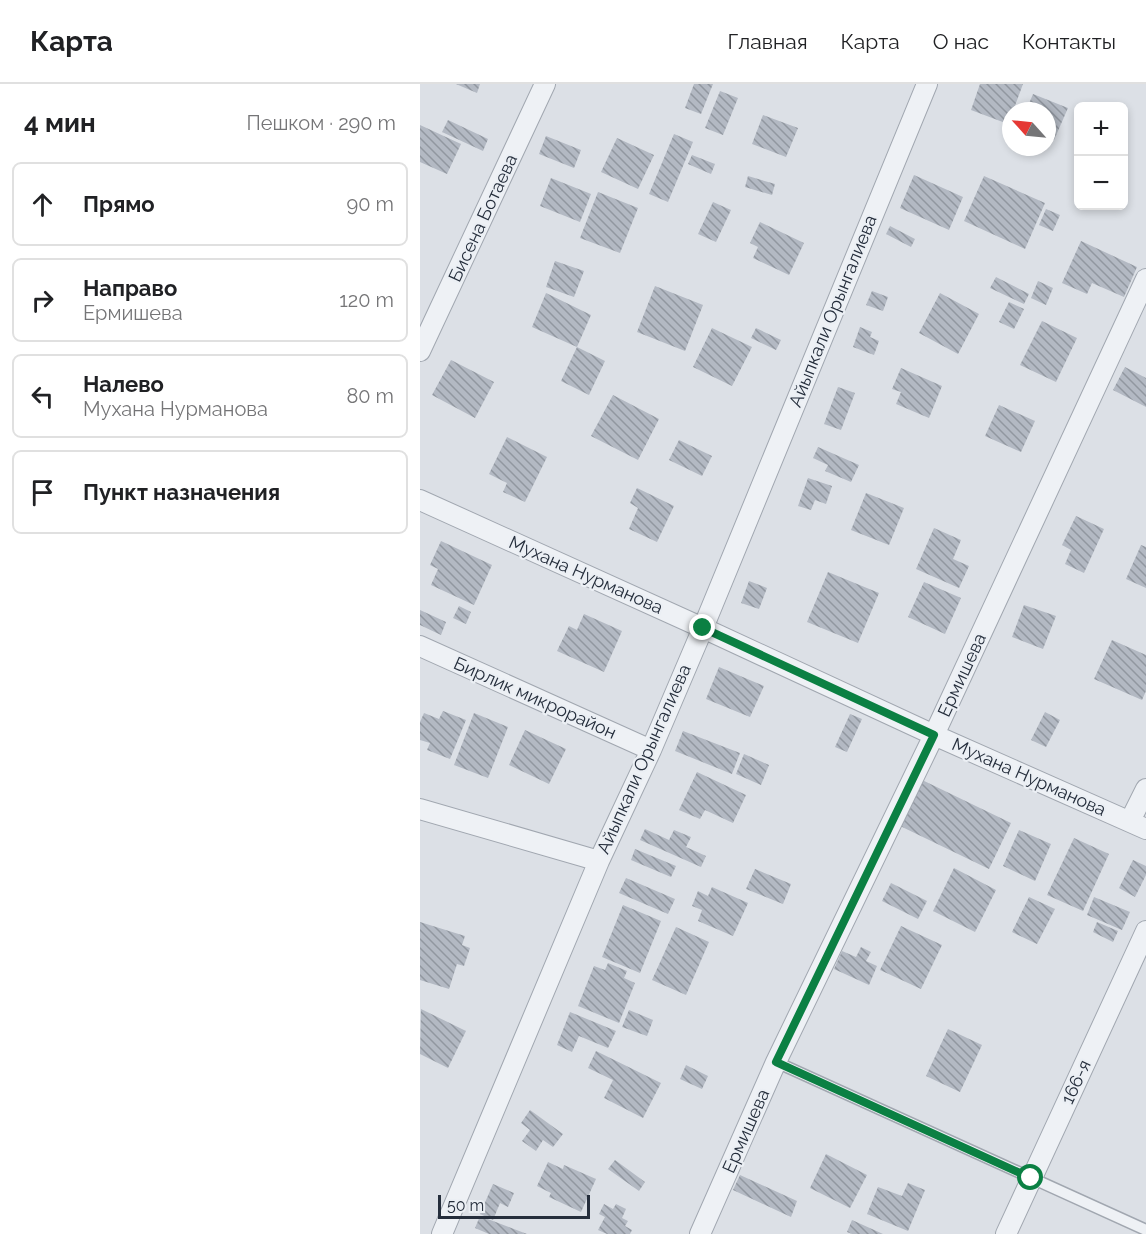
<!DOCTYPE html>
<html lang="ru">
<meta charset="utf-8">
<style>
body{margin:0;font-family:Raleway,sans-serif;background:#f6f6f6;color:#202124}
.controls{position:absolute;right:18px;top:18px;display:grid;overflow:hidden;border-radius:9px;box-shadow:0 3px 9px #0003}
.controls button{width:54px;height:54px;display:grid;place-items:center;padding:0;border:0;border-bottom:2px solid #e0e0e0;background:#fff;color:#202124;font:30px sans-serif}
.compass{position:absolute;left:582px;top:18px;width:54px;height:54px;border-radius:50%;background:#fff;box-shadow:0 3px 9px #0003;rotate:297deg}
.scale{position:absolute;left:18px;bottom:15px;width:152px;box-sizing:border-box;padding-left:6px;border:3px solid #252e3c;border-top:0;font-size:16px;line-height:21px;white-space:nowrap;color:#252e3c;-webkit-text-stroke:4px #ebeff4;paint-order:stroke}
.stop{position:absolute;width:18px;height:18px;margin:-14px;border:4px solid #0b8043;border-radius:50%;background:#fff}
.stop.end{background:#0b8043;border-color:#fff;box-shadow:0 2px 6px #0008}
.list{margin:0;padding:0;list-style:none}
h2{display:flex;justify-content:space-between;align-items:center;height:78px;margin:0;padding:0 24px;font-size:26px}
h2 small{font-size:20px;font-weight:400;color:#757577}
.list li{display:grid;grid-template-columns:39px 1fr auto;gap:18px;align-items:center;box-sizing:border-box;height:84px;margin:0 12px 12px;padding:0 12px;border:2px solid #e0e0e0;border-radius:9px}
.list b{display:block;font-size:22px;white-space:nowrap}
.list p{margin:0;font-size:20px;white-space:nowrap;color:#757577}
.list em{font-size:20px;font-style:normal;color:#757577}
.icon{flex:none;width:33px;height:33px;fill:none;stroke:currentColor;stroke-width:2;stroke-linecap:round;stroke-linejoin:round}
.map{position:relative;flex:none;width:726px;height:1150px;overflow:hidden}
header{display:flex;align-items:center;gap:36px;box-sizing:border-box;height:84px;padding:0 30px;background:#fff;border-bottom:2px solid #e0e0e0}
header strong{font-size:28px}
nav{display:flex;gap:33px;margin-inline-start:auto;font-size:21px}
main{display:flex}
aside{flex:1;background:#fff}
.map>svg:first-child{display:block}
</style>
<header>
<strong>Карта</strong>
<nav><a>Главная</a><a>Карта</a><a>О нас</a><a>Контакты</a></nav>
</header>
<main>
<aside>
<h2>4 мин<small>Пешком · 290 m</small></h2>
<ul class="list">
<li><svg class="icon" aria-label="ahead" viewBox="0 0 24 24"><path d="M12 20V5M6 11l6-6 6 6"/></svg><div><b>Прямо</b></div><em>90 m</em></li>
<li><svg class="icon" aria-label="right" viewBox="0 0 24 24"><path d="M7 20v-9h11M14 6l5 5-5 5"/></svg><div><b>Направо</b><p>Ермишева</p></div><em>120 m</em></li>
<li><svg class="icon" aria-label="left" viewBox="0 0 24 24"><path d="M17 20v-9H6M10 6l-5 5 5 5"/></svg><div><b>Налево</b><p>Мухана Нурманова</p></div><em>80 m</em></li>
<li><svg class="icon" aria-label="arrive" viewBox="0 0 24 24"><path d="M6 21V4h12l-3 4 3 4H6"/></svg><div><b>Пункт назначения</b></div></li>
</ul>
</aside>
<div class="map">
<svg width="726" height="1150" viewBox="0 0 726 1150">
<defs>
<pattern id="building-back-hatch" width="6" height="6" patternUnits="userSpaceOnUse" patternTransform="scale(1.5)"><rect width="6" height="6" fill="#b3b9c3"/><path d="M-1 5l2 2M0 0l6 6M5-1l2 2" fill="none" stroke="#9197a0"/></pattern>
</defs>
<rect width="100%" height="100%" fill="#dce0e6"/>
<!-- building -->
<path fill="url(#building-back-hatch)" d="M36,0H60L57,9Z
M274,0H293L281,30L265,24Z
M560,0H603L593,27H591L588,40L551,26Z
M300,7L318,14L303,51L285,44Z
M613,10L648,24L634,56L627,53V27H606Z
M343,31L378,44L366,73L332,60Z
M28,36L68,55L63,67L22,48Z
M0,41L41,60L27,90L0,78Z
M254,50L273,58L248,118L229,110Z
M126,52L161,66L154,84L119,70Z
M197,54L234,71L218,105L181,88Z
M272,71L295,80L291,90L268,80Z
M494,91L543,113L529,146L480,124Z
M328,92L355,100L352,111L325,103Z
M564,92L625,119L605,165L544,137Z
M131,94L171,110L160,138L120,122Z
M178,108L218,124L200,169L160,154Z
M293,118L311,126L296,158L278,150Z
M626,125L640,131L633,147L619,141Z
M340,138L384,159L369,191L333,174L338,163L330,159Z
M470,142L495,155L491,163L466,150Z
M661,157L717,183L704,213L672,199L667,210L642,199Z
M135,177L164,187L154,213L126,203Z
M576,193L609,210L604,220L570,204Z
M618,197L633,204L626,221L611,214Z
M235,202L283,221L265,267L217,248Z
M452,207L468,213L463,227L446,221Z
M126,209L171,231L157,263L112,243Z
M520,209L559,230L538,270L499,249Z
M589,218L604,225L594,245L579,238Z
M622,237L657,254L636,298L600,281Z
M440,243L452,248L450,253L459,257L454,271L433,263Z
M292,244L332,263L312,302L273,283Z
M336,244L361,256L356,266L331,254Z
M157,263L185,277L169,311L141,297Z
M31,276L74,298L55,334L12,311Z
M705,283L726,294V323L693,306Z
M481,284L522,302L509,334L476,320L481,308L472,305Z
M418,303L435,309L421,346L404,340Z
M193,311L239,335L218,376L171,352Z
M579,321L615,337L601,368L565,352Z
M87,353L127,373L105,418L83,408L87,399L69,390Z
M259,356L292,372L282,392L249,376Z
M398,363L439,381L431,398L405,387L408,381L393,374Z
M388,394L412,402L406,420L395,416L391,426L378,422Z
M217,404L254,422L237,458L209,445L218,424L210,419Z
M446,409L484,424L469,461L431,446Z
M656,432L684,445L664,489L645,480L651,466L642,461Z
M514,444L541,456L533,475L549,482L539,504L496,485Z
M21,457L72,481L54,521L11,501L18,485L10,481Z
M721,461L726,463V504L706,495Z
M408,488L459,509L438,559L387,538Z
M329,497L347,504L339,525L321,519Z
M504,498L541,514L525,550L488,533Z
M604,521L636,532L623,565L592,553Z
M39,522L51,528L46,540L33,534Z
M0,526L26,538L21,551L0,541Z
M164,530L202,547L184,588L137,567L149,542L157,546Z
M692,556L726,571V607L722,616L674,595Z
M299,583L344,602L330,633L286,615Z
M23,627L46,636L30,675L7,666L10,659L0,656V638L4,629L19,635Z
M625,628L640,636L626,663L611,656Z
M54,629L88,643L68,694L34,681Z
M430,630L442,635L427,668L415,663Z
M105,646L146,665L129,700L89,681Z
M263,647L320,669L312,690L255,667Z
M324,670L349,681L341,701L316,690Z
M277,688L326,711L313,739L285,726L280,735L259,726Z
M498,694L591,739L569,785L476,740Z
M225,745L249,756L254,746L271,753L266,763L286,772L281,783L220,756Z
M599,746L631,760L615,797L583,782Z
M654,754L689,770L663,827L627,811Z
M215,765L256,782L251,793L211,776Z
M713,776L726,782V791L715,813L699,804Z
M534,784L576,806L555,848L513,827Z
M335,785L371,800L363,820L326,805Z
M206,794L255,815L248,830L199,809Z
M471,799L507,817L498,835L462,817Z
M292,803L328,819L313,852L278,837L282,826L272,822L278,807L288,812Z
M609,813L635,825L617,860L592,848Z
M674,813L710,828L702,846L667,831Z
M203,821L241,837L220,889L182,873Z
M0,838L45,852L42,861L50,864L44,882L37,880L29,905L0,896Z
M677,838L698,847L693,858L673,848Z
M481,842L522,861L501,905L460,886Z
M256,843L289,858L266,911L232,896Z
M441,863L451,868L446,877L457,882L449,901L414,885L422,867L436,873Z
M188,879L207,887L204,894L215,899L199,939L158,922L174,882L185,886Z
M1,925L46,947L28,984L0,970Z
M209,926L233,936L227,952L202,943Z
M150,928L196,947L188,964L159,952L152,968L137,961Z
M528,945L562,961L540,1008L506,992Z
M176,967L241,999L223,1034L184,1014L193,996L168,984Z
M266,981L288,992L282,1005L260,995Z
M110,1026L143,1050L133,1063L123,1056L116,1067L102,1057L110,1046L101,1039Z
M406,1070L447,1091L430,1124L390,1104Z
M195,1076L225,1098L219,1107L188,1085Z
M128,1078L143,1085L144,1081L176,1095L161,1128L129,1113L131,1109L117,1102Z
M320,1091L377,1117L371,1133L313,1106Z
M488,1099L505,1106L488,1147L447,1130L458,1103L482,1112Z
M73,1100L94,1109L88,1123L80,1119L73,1136L60,1130Z
M184,1120L193,1125L196,1120L206,1125L202,1134L208,1137L205,1142L212,1146L210,1150H187L178,1146L185,1133L179,1130Z
M60,1132L107,1150H69L55,1144Z
M432,1136L463,1150H432L427,1148Z"/>
<g fill="none" stroke-linecap="round" stroke-linejoin="round">
<defs>
<path id="lane" d="M356,978L726,1146"/>
<path id="street" d="M0,267L125,0
M0,416L283,544L514,651L726,745
M0,562L231,666
M0,725L179,777
M710,737L726,705
M22,1150L179,777L231,666L283,544L507,0
M280,1150L356,978L514,651L726,195
M586,1150L726,847"/>
</defs>
<!-- lane casing -->
<use href="#lane" stroke="#a1a7b0" stroke-width="13"/>
<!-- street casing -->
<use href="#street" stroke="#a1a7b0" stroke-width="22"/>
<!-- lane -->
<use href="#lane" stroke="#eef1f5" stroke-width="10"/>
<!-- street -->
<use href="#street" stroke="#eef1f5" stroke-width="20"/>
</g>
<g fill="none" stroke-linecap="round" stroke-linejoin="round">
<!-- route -->
<path stroke="#0b8043" stroke-width="8" d="M283,544L514,651L356,978L611,1094"/>
</g>
<g text-anchor="middle" stroke-width="4.5" stroke-linejoin="round" paint-order="stroke">
<!-- street labels -->
<g font-size="18" fill="#252e3c" stroke="#ebeff4">
<text transform="translate(63 134) rotate(-65)" y="6">Бисена Ботаева</text>
<text transform="translate(413 227) rotate(-68)" y="6">Айыпкали Орынгалиева</text>
<text transform="translate(166 491) rotate(24)" y="6">Мухана Нурманова</text>
<text transform="translate(542 591) rotate(-65)" y="6">Ермишева</text>
<text transform="translate(115 614) rotate(24)" y="6">Бирлик микрорайон</text>
<text transform="translate(224 675) rotate(-66)" y="6">Айыпкали Орынгалиева</text>
<text transform="translate(609 693) rotate(24)" y="6">Мухана Нурманова</text>
<text transform="translate(656 998) rotate(-65)" y="6">166-я</text>
<text transform="translate(326 1047) rotate(-66)" y="6">Ермишева</text>
</g>
</g>
</svg>
<div class="controls">
<button>+</button>
<button>−</button>
</div>
<svg class="compass" viewBox="-18 -18 36 36"><path d="M0-13l5 13h-10z" fill="#e53935"/><path d="M0 13l5-13h-10z" fill="#757577"/></svg>
<div class="scale">50 m</div>
<div class="stop" style="left:611px;top:1094px"></div>
<div class="stop end" style="left:283px;top:544px"></div>
</div>
</main>
